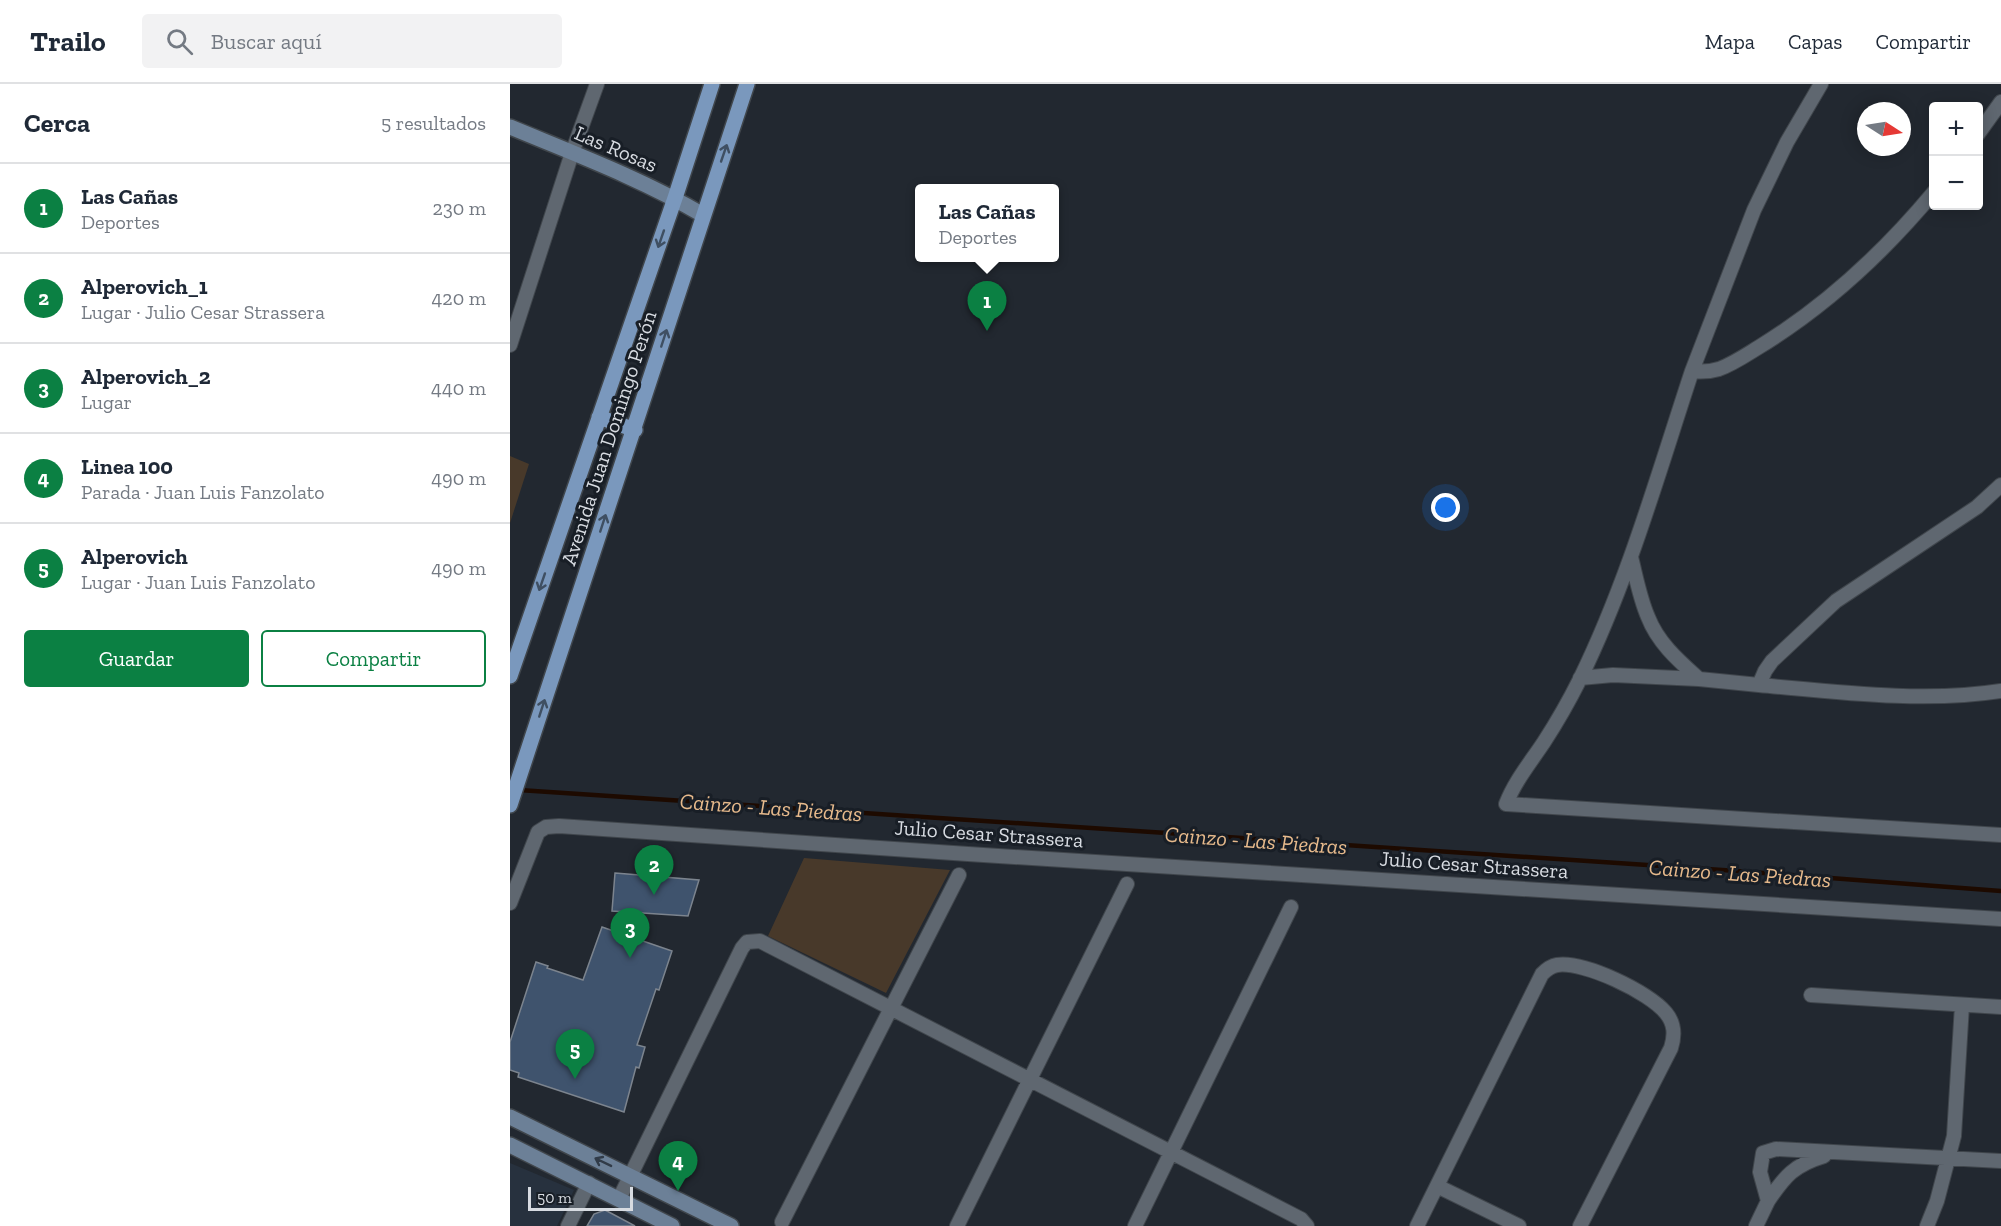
<!DOCTYPE html>
<html lang="es">
<meta charset="utf-8">
<style>
body{margin:0;font-family:"Zilla Slab",serif;background:#f2f2f3;color:#1f2937}
.controls{position:absolute;right:18px;top:18px;display:grid;overflow:hidden;border-radius:6px;box-shadow:0 3px 15px #0003}
.controls button{width:54px;height:54px;display:grid;place-items:center;padding:0;border:0;border-bottom:2px solid #e0e1e3;background:#fff;color:#1f2937;font:30px sans-serif}
.compass{position:absolute;left:1347px;top:18px;width:54px;height:54px;border-radius:50%;background:#fff;box-shadow:0 3px 15px #0003;rotate:102deg}
.scale{position:absolute;left:18px;bottom:15px;width:105px;box-sizing:border-box;padding-left:6px;border:3px solid #d7dbe1;border-top:0;font-size:16px;line-height:21px;white-space:nowrap;color:#d7dbe1;-webkit-text-stroke:4px #181e26;paint-order:stroke}
.you{position:absolute;left:936px;top:424px;width:21px;height:21px;margin:-15px;border:4px solid #fff;border-radius:50%;background:#1a73e8;box-shadow:0 0 0 9px #1a73e833}
.badge{display:grid;place-items:center;width:39px;height:39px;border-radius:50%;background:#0b8043;color:#fff;font-size:20px;font-weight:700}
.pin{position:absolute;translate:-50% -50px;filter:drop-shadow(0 2px 3px #0008)}
.pin::after{content:'';position:absolute;top:32px;width:21px;height:18px;background:inherit;clip-path:polygon(0 0,100% 0,50% 100%)}
.popup{position:absolute;left:405px;top:100px;width:144px;height:78px;box-sizing:border-box;display:grid;place-content:center;border-radius:6px;background:#fff;filter:drop-shadow(0 2px 4px #0005);font-size:20px;white-space:nowrap;color:#747a83}
.popup b{font-size:22px;color:#1f2937}
.popup::after{content:'';position:absolute;left:50%;top:100%;margin-left:-12px;border:12px solid transparent;border-top-color:#fff}
.list{margin:0;padding:0;list-style:none}
h2{display:flex;justify-content:space-between;align-items:center;height:78px;margin:0;padding:0 24px;font-size:26px}
h2 small{font-size:20px;font-weight:400;color:#747a83}
.list li{display:grid;grid-template-columns:39px 1fr auto;gap:18px;align-items:center;box-sizing:border-box;height:90px;padding:0 24px;border-top:2px solid #e0e1e3}
.list b{display:block;font-size:22px;white-space:nowrap}
.list p{margin:0;font-size:20px;white-space:nowrap;color:#747a83}
.list em{font-size:20px;font-style:normal;color:#747a83}
.actions{display:flex;gap:12px;padding:18px 24px}
.actions a{flex:1;padding:14px 0;border:2px solid #0b8043;border-radius:6px;text-align:center;font-size:21px;color:#0b8043}
.actions .main{background:#0b8043;color:#fff}
.icon{flex:none;width:33px;height:33px;fill:none;stroke:currentColor;stroke-width:2;stroke-linecap:round;stroke-linejoin:round}
.map{position:relative;flex:none;width:1491px;height:1142px;overflow:hidden}
header{display:flex;align-items:center;gap:36px;box-sizing:border-box;height:84px;padding:0 30px;background:#fff;border-bottom:2px solid #e0e1e3}
header strong{font-size:28px}
nav{display:flex;gap:33px;margin-inline-start:auto;font-size:21px}
.search{width:420px;height:54px;background:#f2f2f3;display:flex;align-items:center;gap:15px;box-sizing:border-box;padding:0 21px;border-radius:6px;color:#747a83;font-size:22px}
main{display:flex}
aside{flex:1;background:#fff}
.map>svg:first-child{display:block}
</style>
<header>
<strong>Trailo</strong>
<div class="search"><svg class="icon" aria-label="search" viewBox="0 0 24 24"><circle cx="10" cy="10" r="6"/><path d="M15 15l6 6"/></svg>Buscar aquí</div>
<nav><a>Mapa</a><a>Capas</a><a>Compartir</a></nav>
</header>
<main>
<aside>
<h2>Cerca<small>5 resultados</small></h2>
<ul class="list">
<li><span class="badge">1</span><div><b>Las Cañas</b><p>Deportes</p></div><em>230 m</em></li>
<li><span class="badge">2</span><div><b>Alperovich_1</b><p>Lugar · Julio Cesar Strassera</p></div><em>420 m</em></li>
<li><span class="badge">3</span><div><b>Alperovich_2</b><p>Lugar</p></div><em>440 m</em></li>
<li><span class="badge">4</span><div><b>Linea 100</b><p>Parada · Juan Luis Fanzolato</p></div><em>490 m</em></li>
<li><span class="badge">5</span><div><b>Alperovich</b><p>Lugar · Juan Luis Fanzolato</p></div><em>490 m</em></li>
</ul>
<div class="actions"><a class="main">Guardar</a><a>Compartir</a></div>
</aside>
<div class="map">
<svg width="1491" height="1142" viewBox="0 0 1491 1142">
<rect width="100%" height="100%" fill="#222830"/>
<!-- built -->
<path fill="#27313e" d="M0,1079L64,1106L47,1142H0Z"/>
<!-- green -->
<path fill="#48392a" d="M0,372L19,380L0,439Z
M294,774L440,786L376,909L258,852Z"/>
<g fill="none" stroke-linecap="round" stroke-linejoin="round">
<!-- stream -->
<path stroke="#1d0a00" stroke-width="4.5" d="M9,706L1227,787L1491,807"/>
</g>
<!-- building -->
<path fill="#3f536d" stroke="#7c848e" stroke-width="1.5" d="M105,789L189,796L178,832L102,827Z
M92,843L162,867L149,906L146,905L127,961L135,963L129,984L126,983L114,1028L8,993L9,989L0,986V958L26,878L38,882L37,884L73,896Z
M95,1126L125,1142H77L84,1130Z"/>
<g fill="none" stroke-linecap="round" stroke-linejoin="round">
<defs>
<path id="street" d="M1468,50L1491,18
M1424,108C1374,168 1316,222 1249,263C1236,271 1223,280 1209,285C1199,288 1191,288 1182,287C1148,390 1118,497 1070,595C1059,617 1047,638 1034,658C1020,679 1005,697 996,720L1491,751
M0,261L62,69L87,0
M1182,287L1244,126L1277,58L1311,0
M1121,473C1126,493 1130,515 1138,533C1148,559 1169,577 1189,595
M1070,594L1103,591L1189,595L1249,601L1255,587L1262,577L1326,517L1467,423L1491,401
M1249,601C1327,608 1414,619 1491,607
M0,819L28,748L36,743L49,742L458,770L1491,835
M1301,911L1491,923
M927,1102L1009,1142
M109,1115L232,864L237,858L250,857L791,1135L797,1142
M1258,1117C1275,1092 1284,1081 1314,1072
M272,1138L449,791
M58,1142L79,1099
M447,1142L617,800
M625,1142L781,823
M907,1142L1032,890C1037,885 1041,882 1047,881C1074,877 1139,908 1156,929C1165,940 1165,951 1161,964L1070,1142
M1246,1142L1258,1117L1250,1088L1253,1069L1266,1065L1491,1077
M1417,1142L1427,1117L1444,1052L1452,921"/>
<path id="secondary" d="M0,43C65,70 132,95 193,131
M0,1033L221,1142
M0,1061L162,1142"/>
<path id="primary" d="M89,333L125,346
M0,592L165,114L202,0
M0,721L237,0"/>
</defs>
<!-- street casing -->
<use href="#street" stroke="#40464c" stroke-width="16"/>
<!-- secondary casing -->
<use href="#secondary" stroke="#40464c" stroke-width="18"/>
<!-- primary casing -->
<use href="#primary" stroke="#40464c" stroke-width="18"/>
<!-- street -->
<use href="#street" stroke="#5f6770" stroke-width="14"/>
<!-- secondary -->
<use href="#secondary" stroke="#6c8097" stroke-width="15"/>
<!-- primary -->
<use href="#primary" stroke="#7a98bd" stroke-width="15"/>
</g>
<!-- one-way arrows -->
<defs><path id="oneway-shaft" d="M-6 0H5M1.5-3L5.5 0L1.5 3" fill="none" stroke-width="1.6" stroke-linecap="round" stroke-linejoin="round" transform="scale(1.5)"/></defs>
<g stroke="#3f4f62">
<use href="#oneway-shaft" transform="translate(214 69) rotate(-71)"/>
<use href="#oneway-shaft" transform="translate(151 155) rotate(109)"/>
<use href="#oneway-shaft" transform="translate(154 254) rotate(-72)"/>
<use href="#oneway-shaft" transform="translate(93 439) rotate(-72)"/>
<use href="#oneway-shaft" transform="translate(32 498) rotate(109)"/>
<use href="#oneway-shaft" transform="translate(32 624) rotate(-72)"/>
</g>
<use stroke="#313b48" href="#oneway-shaft" transform="translate(93 1078) rotate(-154)"/>
<g text-anchor="middle" stroke-width="6" stroke-linejoin="round" paint-order="stroke">
<!-- street labels -->
<g font-size="21" fill="#d7dbe1" stroke="#181e26">
<text transform="translate(106 65) rotate(23)" y="7">Las Rosas</text>
<text transform="translate(99 354) rotate(-72)" y="7">Avenida Juan Domingo Perón</text>
<text transform="translate(479 750) rotate(4)" y="7">Julio Cesar Strassera</text>
<text transform="translate(964 781) rotate(4)" y="7">Julio Cesar Strassera</text>
</g>
<!-- water labels -->
<g font-size="22" font-style="italic" fill="#e7ba8c" stroke="#181e26">
<text transform="translate(261 723) rotate(4)" y="8">Cainzo - Las Piedras</text>
<text transform="translate(746 756) rotate(4)" y="8">Cainzo - Las Piedras</text>
<text transform="translate(1230 789) rotate(4)" y="8">Cainzo - Las Piedras</text>
</g>
</g>
</svg>
<div class="controls">
<button>+</button>
<button>−</button>
</div>
<svg class="compass" viewBox="-18 -18 36 36"><path d="M0-13l5 13h-10z" fill="#e53935"/><path d="M0 13l5-13h-10z" fill="#747a83"/></svg>
<div class="scale">50 m</div>
<div class="you"></div>
<div class="pin badge" style="left:477px;top:247px">1</div>
<div class="popup"><b>Las Cañas</b>Deportes</div>
<div class="pin badge" style="left:144px;top:811px">2</div>
<div class="pin badge" style="left:120px;top:874px">3</div>
<div class="pin badge" style="left:168px;top:1107px">4</div>
<div class="pin badge" style="left:65px;top:995px">5</div>
</div>
</main>
